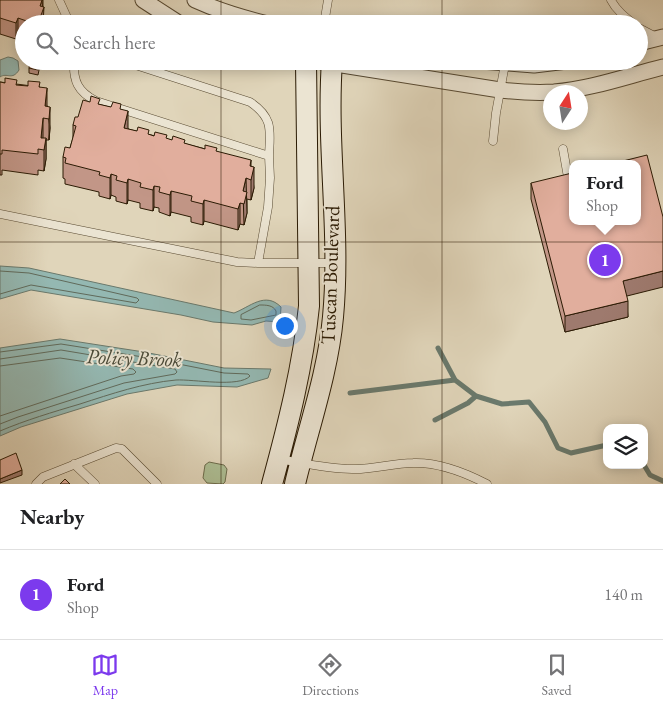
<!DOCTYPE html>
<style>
body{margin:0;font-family:"EB Garamond",serif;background:#f2f2f2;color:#202124}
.controls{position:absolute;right:15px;bottom:15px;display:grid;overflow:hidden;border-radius:10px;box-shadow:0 2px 12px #0003}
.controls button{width:45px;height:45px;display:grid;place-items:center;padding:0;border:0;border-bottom:1px solid #e0e0e0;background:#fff;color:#202124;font:25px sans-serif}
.compass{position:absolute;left:543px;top:85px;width:45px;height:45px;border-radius:50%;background:#fff;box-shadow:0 2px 12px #0003;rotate:12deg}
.you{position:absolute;left:284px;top:325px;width:18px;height:18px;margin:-12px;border:4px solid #fff;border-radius:50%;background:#1a73e8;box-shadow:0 0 0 8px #1a73e833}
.badge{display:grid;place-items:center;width:32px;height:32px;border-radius:50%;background:#7c3aed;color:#fff;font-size:16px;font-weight:700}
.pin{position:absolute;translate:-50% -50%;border:2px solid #fff;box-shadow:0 1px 5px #0006}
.popup{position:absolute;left:569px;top:160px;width:72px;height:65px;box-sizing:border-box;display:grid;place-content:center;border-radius:10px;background:#fff;filter:drop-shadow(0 1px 4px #0005);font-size:16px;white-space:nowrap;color:#757577}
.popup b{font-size:19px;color:#202124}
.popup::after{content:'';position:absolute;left:50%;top:100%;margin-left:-10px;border:10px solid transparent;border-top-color:#fff}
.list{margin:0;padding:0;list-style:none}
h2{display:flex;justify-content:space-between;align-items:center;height:65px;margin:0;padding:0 20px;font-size:21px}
h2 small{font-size:16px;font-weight:400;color:#757577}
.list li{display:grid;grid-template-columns:32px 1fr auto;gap:15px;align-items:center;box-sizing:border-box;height:90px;padding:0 20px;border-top:1px solid #e0e0e0}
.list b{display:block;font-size:19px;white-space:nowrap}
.list p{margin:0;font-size:16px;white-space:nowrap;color:#757577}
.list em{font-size:16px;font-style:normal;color:#757577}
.icon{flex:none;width:28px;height:28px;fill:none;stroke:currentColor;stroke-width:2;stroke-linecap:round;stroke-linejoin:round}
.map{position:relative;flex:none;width:663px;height:484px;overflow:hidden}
.search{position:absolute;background:#fff;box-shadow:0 2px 12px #0003;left:15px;right:15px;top:15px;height:55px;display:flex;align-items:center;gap:12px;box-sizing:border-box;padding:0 18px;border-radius:28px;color:#757577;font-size:19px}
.sheet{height:155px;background:#fff}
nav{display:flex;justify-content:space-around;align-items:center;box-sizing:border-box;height:70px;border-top:1px solid #e0e0e0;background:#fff;font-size:14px;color:#757577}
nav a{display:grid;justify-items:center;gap:2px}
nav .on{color:#7c3aed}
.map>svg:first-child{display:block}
</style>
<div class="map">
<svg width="663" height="484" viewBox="0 0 663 484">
<rect width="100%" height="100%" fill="#e0d5ba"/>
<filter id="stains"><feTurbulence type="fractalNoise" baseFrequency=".004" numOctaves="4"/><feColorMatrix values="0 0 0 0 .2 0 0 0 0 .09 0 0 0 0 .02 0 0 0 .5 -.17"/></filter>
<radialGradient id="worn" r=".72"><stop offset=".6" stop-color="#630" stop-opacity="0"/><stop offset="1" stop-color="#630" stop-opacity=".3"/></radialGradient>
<!-- green -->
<path fill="#adbe94" stroke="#6c6c4c" d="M209,462L224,465L227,469L225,482L223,484L207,483L203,478L205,465Z"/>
<!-- water -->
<path fill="#94b8b2" stroke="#6a796c" d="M8,57L13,58L18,61L19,70C12,81 7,72 0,77V60Z
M0,266L29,268L234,313C250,307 265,291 281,307L280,322L266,321L252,325L213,322L181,315L31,290L0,299Z
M60,339L144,352L224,368L271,369L268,378L237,387L177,385L127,394L21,427L0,436V348Z"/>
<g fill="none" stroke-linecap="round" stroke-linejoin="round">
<!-- shore -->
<path stroke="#606a5b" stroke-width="1" d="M0,271L29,273L137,298L139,300L136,303L31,285L0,294
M260,305C266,305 273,305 276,311V315L251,320L241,319V315Z
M0,352L61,344L143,357L224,373L248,374L250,376C239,388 193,379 176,380C143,383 111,394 80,404C53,412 26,420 0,431
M0,359L61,350L175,369L177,372L175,374L124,383L18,417L0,424
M0,366L60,358L133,369L136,372L134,374L121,376L0,416"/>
<!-- stream -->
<path stroke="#6a796c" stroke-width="5" d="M438,348L455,380
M350,393L455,380L476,396L502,404L529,402L545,422L558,448L571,453L607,445
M435,420L468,403L476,396
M644,465L650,475L663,481"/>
<defs>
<path id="lane" d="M59,0L70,24
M611,0C616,10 625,17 634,24
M319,24L325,18L328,0
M639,28L656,37
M74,61C73,81 78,92 96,101L269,156L270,178L268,207L258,263H334
M123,61L250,102C274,118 270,131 269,156
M493,141L496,113L505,64
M563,149L569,183
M0,214L237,262L258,263
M279,459C303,463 327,469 352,469C372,470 393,463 413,463C439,462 464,472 487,484
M74,464L95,484
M36,484L43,477L116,448L122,449L157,484"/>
<path id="street" d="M143,0L180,24
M195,0C219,11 243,18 268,24
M639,43L663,37
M317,61L500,90C518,92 536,93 554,92C591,89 627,76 663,67
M481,61L534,65L567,61"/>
<path id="secondary" d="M272,484C288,425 303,366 309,306L306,61
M295,484C308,429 328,373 333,317C341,232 326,146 332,61"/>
</defs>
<!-- lane casing -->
<use href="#lane" stroke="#584a32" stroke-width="9"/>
<!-- street casing -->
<use href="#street" stroke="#584a32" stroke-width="17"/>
<!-- secondary casing -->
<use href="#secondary" stroke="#2b1b04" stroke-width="22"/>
<!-- lane -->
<use href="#lane" stroke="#ebe4d2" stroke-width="8"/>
<!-- street -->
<use href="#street" stroke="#ebe4d2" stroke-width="15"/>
<!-- secondary -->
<use href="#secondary" stroke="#ebe4d2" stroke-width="20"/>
</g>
<!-- wall -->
<path fill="#c29687" stroke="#2b1b04" d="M0,0H43V24H24V36L18,34L16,39L0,34Z
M40,65L38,75L29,73V68Z
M0,82L40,87L47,106L50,128L49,140H46V159L44,171L38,170V175L2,170V175H0Z
M90,102L121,110L128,129L217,152L251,166L254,188L251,200L247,199V213L244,225L240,224L238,230L204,221L203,225L191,222V217L171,212L170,216L159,212V208L154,207L153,211L140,208V203L128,200L127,204L116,201V197L111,195L110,199L99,196V192L65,184V179L63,178V157L70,148L73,138V125Z
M531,183L626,296L628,317L565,332L531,199Z"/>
<!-- shaded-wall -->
<path fill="#9e7a6e" stroke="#2b1b04" d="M42,0L43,11L44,7L43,24H40V6Z
M18,18V34L16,39V23Z
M47,88V109L45,106Z
M50,107V128L49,140V119Z
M128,111V132L124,128Z
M43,118V139L41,138Z
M46,138V159L44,171V150Z
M251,160V177L254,167V188L251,200V180L250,166Z
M111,174V195L110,199V178Z
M246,178L247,213L244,225L243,191Z
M128,179V200L127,204V183Z
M154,186V207L153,211V190Z
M171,191V212L170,216V195Z
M204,200V221L203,225V204Z
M240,203V224L238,230V209Z
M663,271V287L623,297V281Z
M628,301V317L565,332V316Z
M22,470V475L0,483V479Z"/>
<!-- building -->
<path fill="#e1ae9d" stroke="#2b1b04" d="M0,0H42L40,6L44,7L40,18L37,16L35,24L18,18L16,23L0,18Z
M30,61H40L38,70L29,68Z
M5,78L17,80L16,85L28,86V81L40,82L39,87L47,88L45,106L50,107L49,119L43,118L41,138H46L44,150L38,149V154L2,150V154H0V82L5,83Z
M91,96L100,99L98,104L111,107L113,102L121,104L120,109L128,111L124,128L137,131L138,127L149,130L148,134L154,136L155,132L167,135L166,138L172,140L173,136L185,140L184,143L205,149V145L217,148L216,151L251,160L250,166L254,167L251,180L246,178L243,191L247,192L244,204L240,203L238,209L204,200L203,204L191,201L192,196L171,191L170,195L159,192L160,187L154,186L153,190L140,187L141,183L128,179L127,183L116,180L117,176L111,174L110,178L99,175L100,172L65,163L66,158L63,157L65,147L70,148L76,126L73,125L75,117H78L83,100L90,102Z
M647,155L663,217V271L623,281L628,301L565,316L531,183L572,173V221H638V164H611Z
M16,453L22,470L0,479V460Z
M65,479L70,484H60Z"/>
<!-- grid -->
<path fill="none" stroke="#2b1b04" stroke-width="1" stroke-opacity="0.55" d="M221,0V24M442,0V24M221,61V484M442,61V484M0,242H663"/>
<g text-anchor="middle" stroke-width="4" stroke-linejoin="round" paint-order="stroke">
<!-- street labels -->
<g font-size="20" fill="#2b1b04" stroke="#ebe4d2">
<text transform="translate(330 275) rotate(-88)" y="7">Tuscan Boulevard</text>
</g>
<!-- water labels -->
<g font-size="21" font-style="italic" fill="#4a4a38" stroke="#ebe4d2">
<text transform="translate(134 358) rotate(2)" y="7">Policy Brook</text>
</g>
</g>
<rect width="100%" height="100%" filter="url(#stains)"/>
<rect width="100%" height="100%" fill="url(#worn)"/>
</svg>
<div class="controls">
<button><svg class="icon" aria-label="layers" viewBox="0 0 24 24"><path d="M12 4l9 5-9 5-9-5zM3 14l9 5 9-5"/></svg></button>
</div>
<svg class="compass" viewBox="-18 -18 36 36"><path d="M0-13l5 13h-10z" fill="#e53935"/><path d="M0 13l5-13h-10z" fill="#757577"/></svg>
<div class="you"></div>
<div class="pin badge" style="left:605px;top:260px">1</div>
<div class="popup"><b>Ford</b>Shop</div>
<div class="search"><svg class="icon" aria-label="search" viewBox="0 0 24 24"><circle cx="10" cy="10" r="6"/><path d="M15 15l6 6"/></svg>Search here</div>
</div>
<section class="sheet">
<h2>Nearby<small></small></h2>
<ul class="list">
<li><span class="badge">1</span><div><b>Ford</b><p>Shop</p></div><em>140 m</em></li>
</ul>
</section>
<nav>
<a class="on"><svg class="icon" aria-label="map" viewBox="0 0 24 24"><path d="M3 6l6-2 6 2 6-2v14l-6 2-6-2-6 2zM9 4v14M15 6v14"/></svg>Map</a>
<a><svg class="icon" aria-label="directions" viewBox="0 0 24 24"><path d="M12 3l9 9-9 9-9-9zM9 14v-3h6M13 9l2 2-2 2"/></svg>Directions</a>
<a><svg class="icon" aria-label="saved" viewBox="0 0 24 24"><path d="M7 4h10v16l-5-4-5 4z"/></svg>Saved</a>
</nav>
